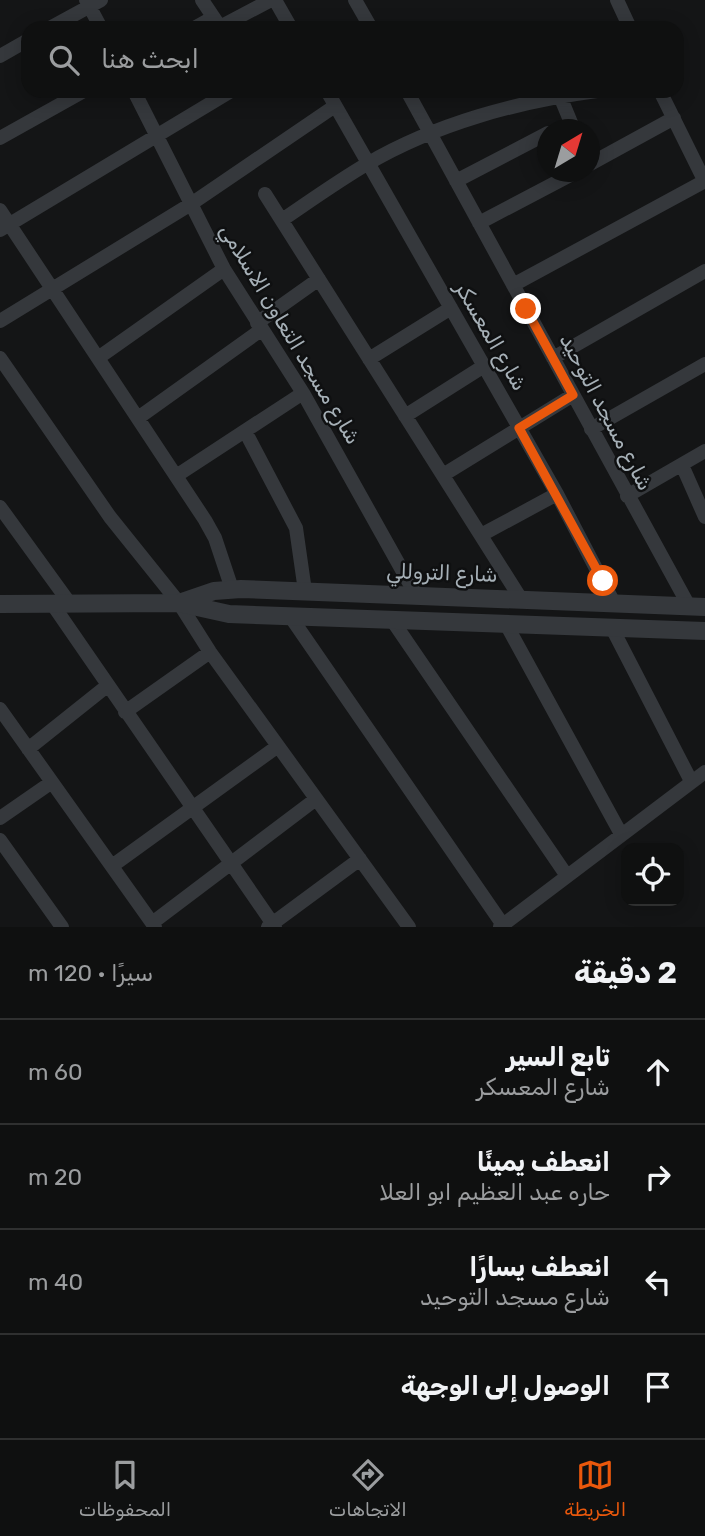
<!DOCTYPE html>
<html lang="ar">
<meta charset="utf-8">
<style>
body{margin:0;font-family:Rubik,"Noto Naskh Arabic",sans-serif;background:#181919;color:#f1f3f6;direction:rtl}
.controls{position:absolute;right:21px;bottom:21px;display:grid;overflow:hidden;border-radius:14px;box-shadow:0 4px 18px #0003}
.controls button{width:63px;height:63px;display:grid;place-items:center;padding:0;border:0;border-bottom:2px solid #2f3030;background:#0f1010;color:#f1f3f6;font:35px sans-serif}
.compass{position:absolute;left:537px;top:119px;width:63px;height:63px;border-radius:50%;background:#0f1010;box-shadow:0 4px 18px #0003;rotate:38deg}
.stop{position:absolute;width:21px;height:21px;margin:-16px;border:5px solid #ea580c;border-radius:50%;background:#fff}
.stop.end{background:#ea580c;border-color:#fff;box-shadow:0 2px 7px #0008}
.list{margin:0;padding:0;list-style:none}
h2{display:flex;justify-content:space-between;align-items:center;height:91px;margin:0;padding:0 28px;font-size:30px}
h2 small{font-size:23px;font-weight:400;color:#9b9d9f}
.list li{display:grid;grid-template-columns:46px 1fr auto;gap:21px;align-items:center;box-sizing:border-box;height:105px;padding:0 28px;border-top:2px solid #2f3030}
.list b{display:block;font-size:26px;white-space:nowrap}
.list p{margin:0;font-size:23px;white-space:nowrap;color:#9b9d9f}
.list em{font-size:23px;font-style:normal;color:#9b9d9f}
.icon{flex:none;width:38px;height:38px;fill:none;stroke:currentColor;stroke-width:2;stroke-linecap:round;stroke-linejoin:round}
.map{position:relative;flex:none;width:705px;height:927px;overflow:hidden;direction:ltr}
.search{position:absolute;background:#0f1010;box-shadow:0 4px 18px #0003;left:21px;right:21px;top:21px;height:77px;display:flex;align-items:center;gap:18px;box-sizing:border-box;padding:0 24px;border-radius:21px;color:#9b9d9f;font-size:26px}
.sheet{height:511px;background:#0f1010}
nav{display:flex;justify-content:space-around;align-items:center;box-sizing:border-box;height:98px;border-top:2px solid #2f3030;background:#0f1010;font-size:19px;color:#9b9d9f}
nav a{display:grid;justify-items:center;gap:4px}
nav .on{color:#ea580c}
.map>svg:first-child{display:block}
</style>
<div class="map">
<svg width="705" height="927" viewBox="0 0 705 927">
<rect width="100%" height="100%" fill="#141516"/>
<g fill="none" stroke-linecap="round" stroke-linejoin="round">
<!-- minor -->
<path stroke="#35383c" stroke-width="14" d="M86,0L101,28
M202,0L220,27L271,0
M275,0L291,28
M355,0L371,28
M617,0L630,28
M50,28L101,0
M194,28L212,18
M0,56L28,40
M134,91L224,269L303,393L416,595
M327,91L557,494L614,603
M407,91L689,606
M660,91L705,182
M560,96L574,130
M0,138L84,91
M590,164L674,118
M456,181L548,133
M265,194L521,599
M0,210L205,520L215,538L232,589
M282,220C310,201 338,181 367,164C435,124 519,101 597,91
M479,223L576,172
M0,230L231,91
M513,285L705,181
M0,321L191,204L335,106
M257,323L319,279
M0,358L110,517L179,603L210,652L409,927
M98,358L224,269
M553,358L705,271
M369,359L451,308
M405,416L484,366
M138,418L261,330
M591,429L705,364
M245,431L296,528L305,591
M682,465L705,517
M443,475L573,395
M176,476L303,393
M627,496L705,451
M0,507L71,605
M481,535L557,494
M53,605L275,927
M290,616L503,925
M392,620L567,876
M506,624L621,834
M612,628L691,781
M0,709L155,927
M125,712L210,652
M28,749L107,686
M0,818L52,782
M0,840L62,927
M112,866L278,746
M152,923L316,799
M268,927L360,859
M500,927L705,772"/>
<!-- tertiary -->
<path stroke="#35383c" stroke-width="18" d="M179,603L229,614L705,631
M0,604L179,603L214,591L241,589L705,607"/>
</g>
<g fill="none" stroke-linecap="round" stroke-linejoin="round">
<!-- route -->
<path stroke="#ea580c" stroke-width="9" d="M526,309L573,395L519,428L603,581"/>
</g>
<g text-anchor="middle" stroke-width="5" stroke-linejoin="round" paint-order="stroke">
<!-- street labels -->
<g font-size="21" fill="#a6b0b7" stroke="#0f1011">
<text transform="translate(290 334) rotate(59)" y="7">شارع مسجد التعاون الاسلامي</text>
<text transform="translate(491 336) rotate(60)" y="7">شارع المعسكر</text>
<text transform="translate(606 412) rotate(62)" y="7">شارع مسجد التوحيد</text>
<text transform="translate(442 573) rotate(2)" y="7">شارع التروللي</text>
</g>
</g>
</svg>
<div class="controls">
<button><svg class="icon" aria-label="locate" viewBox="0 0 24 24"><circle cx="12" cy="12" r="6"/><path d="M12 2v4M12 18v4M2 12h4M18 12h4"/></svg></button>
</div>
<svg class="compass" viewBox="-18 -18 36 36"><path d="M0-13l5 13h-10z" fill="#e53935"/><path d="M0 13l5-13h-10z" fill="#9b9d9f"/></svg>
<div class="stop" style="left:603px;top:581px"></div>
<div class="stop end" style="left:526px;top:309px"></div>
<div class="search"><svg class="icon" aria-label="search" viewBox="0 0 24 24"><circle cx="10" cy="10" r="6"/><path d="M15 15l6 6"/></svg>ابحث هنا</div>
</div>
<section class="sheet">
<h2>2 دقيقة<small>سيرًا · 120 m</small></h2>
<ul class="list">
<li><svg class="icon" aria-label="ahead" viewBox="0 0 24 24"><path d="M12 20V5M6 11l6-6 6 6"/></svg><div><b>تابع السير</b><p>شارع المعسكر</p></div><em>60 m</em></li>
<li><svg class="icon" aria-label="right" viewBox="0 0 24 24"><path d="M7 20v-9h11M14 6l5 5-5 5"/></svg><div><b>انعطف يمينًا</b><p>حاره عبد العظيم ابو العلا</p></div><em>20 m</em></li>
<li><svg class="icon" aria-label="left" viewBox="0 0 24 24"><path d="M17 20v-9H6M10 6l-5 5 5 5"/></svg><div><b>انعطف يسارًا</b><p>شارع مسجد التوحيد</p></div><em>40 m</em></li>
<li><svg class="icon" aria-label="arrive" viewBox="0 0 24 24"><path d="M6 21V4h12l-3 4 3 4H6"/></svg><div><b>الوصول إلى الوجهة</b></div></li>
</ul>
</section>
<nav>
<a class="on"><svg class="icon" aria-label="map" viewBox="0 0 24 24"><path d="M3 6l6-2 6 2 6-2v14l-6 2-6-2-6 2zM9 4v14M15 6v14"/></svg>الخريطة</a>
<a><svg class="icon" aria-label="directions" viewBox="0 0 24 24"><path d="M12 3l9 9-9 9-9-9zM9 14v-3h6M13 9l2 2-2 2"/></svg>الاتجاهات</a>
<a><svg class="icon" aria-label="saved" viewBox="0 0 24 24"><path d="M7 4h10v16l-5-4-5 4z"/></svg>المحفوظات</a>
</nav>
